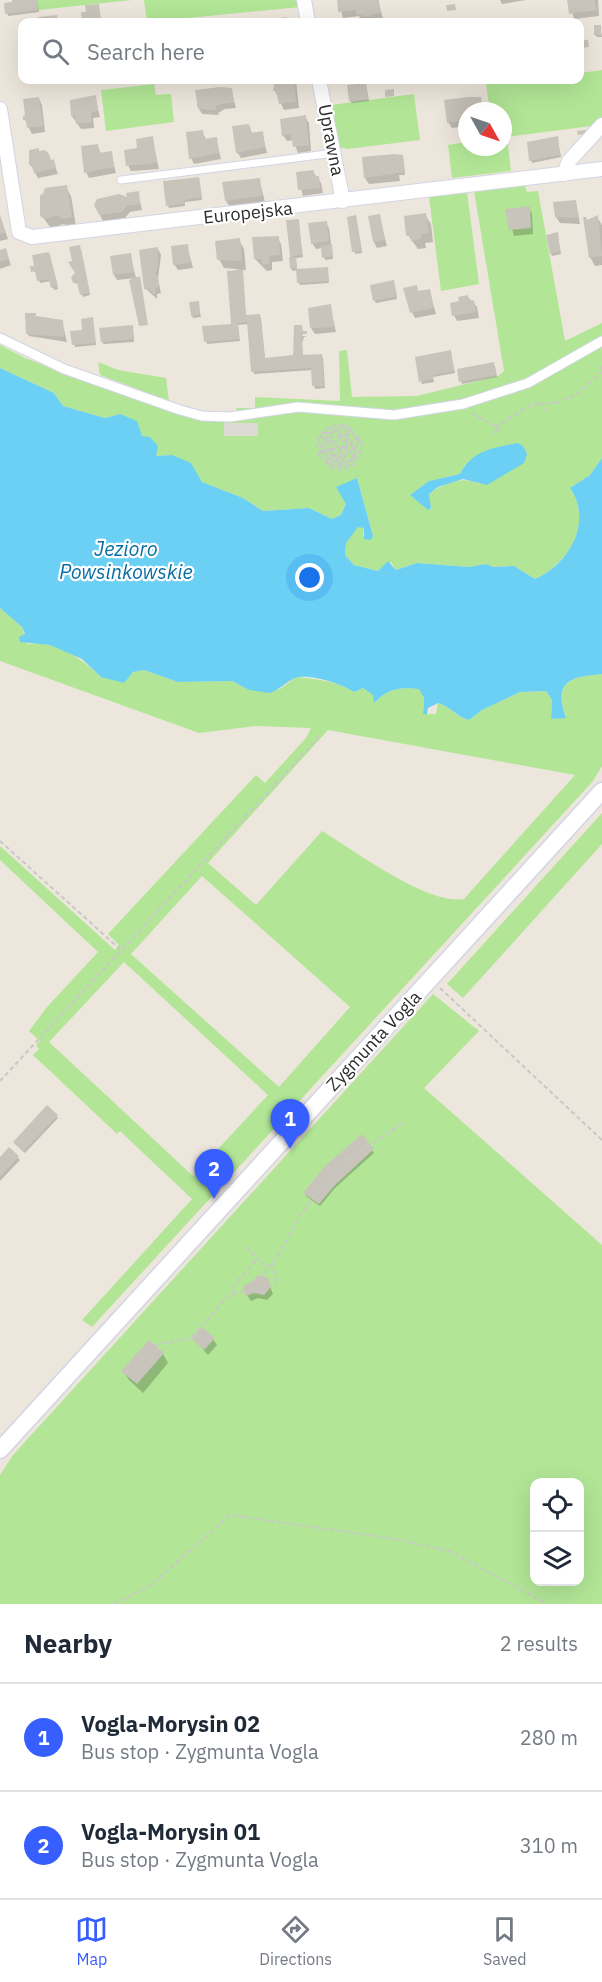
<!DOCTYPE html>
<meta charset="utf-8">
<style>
body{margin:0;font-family:"IBM Plex Sans",sans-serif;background:#f6f6f7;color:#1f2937}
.controls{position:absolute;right:18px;bottom:18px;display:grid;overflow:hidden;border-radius:12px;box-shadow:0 6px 24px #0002}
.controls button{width:54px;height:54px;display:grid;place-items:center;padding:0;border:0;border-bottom:2px solid #e0e1e3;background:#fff;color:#1f2937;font:30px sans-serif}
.compass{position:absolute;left:458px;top:102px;width:54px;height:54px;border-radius:50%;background:#fff;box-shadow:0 6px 24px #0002;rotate:130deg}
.you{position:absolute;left:310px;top:578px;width:21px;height:21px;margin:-15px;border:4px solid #fff;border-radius:50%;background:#1a73e8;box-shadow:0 0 0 9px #1a73e833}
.badge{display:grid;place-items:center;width:39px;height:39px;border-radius:50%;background:#375eff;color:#fff;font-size:20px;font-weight:700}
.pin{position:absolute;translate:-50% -50px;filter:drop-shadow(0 2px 3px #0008)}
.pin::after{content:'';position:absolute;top:32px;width:21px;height:18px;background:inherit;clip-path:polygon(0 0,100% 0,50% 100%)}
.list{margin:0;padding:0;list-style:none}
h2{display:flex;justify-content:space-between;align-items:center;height:78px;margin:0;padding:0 24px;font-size:26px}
h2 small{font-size:20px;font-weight:400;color:#747a83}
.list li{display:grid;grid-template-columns:39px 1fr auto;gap:18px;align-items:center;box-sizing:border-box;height:108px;padding:0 24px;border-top:2px solid #e0e1e3}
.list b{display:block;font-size:22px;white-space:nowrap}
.list p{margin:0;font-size:20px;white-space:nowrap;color:#747a83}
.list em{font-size:20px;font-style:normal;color:#747a83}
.icon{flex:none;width:33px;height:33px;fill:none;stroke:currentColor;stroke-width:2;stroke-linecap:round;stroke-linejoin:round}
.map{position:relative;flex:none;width:602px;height:1604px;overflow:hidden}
.search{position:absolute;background:#fff;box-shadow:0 6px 24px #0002;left:18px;right:18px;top:18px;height:66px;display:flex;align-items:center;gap:15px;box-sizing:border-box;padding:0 21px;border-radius:12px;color:#747a83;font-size:22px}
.sheet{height:294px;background:#fff}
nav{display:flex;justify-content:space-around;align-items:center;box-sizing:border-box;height:84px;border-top:2px solid #e0e1e3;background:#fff;font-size:16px;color:#747a83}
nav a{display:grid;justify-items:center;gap:3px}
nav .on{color:#375eff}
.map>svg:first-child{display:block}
</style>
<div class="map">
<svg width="602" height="1604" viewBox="0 0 602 1604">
<rect width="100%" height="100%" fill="#ede6dc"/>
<!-- green -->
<path fill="#b2e696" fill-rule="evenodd" d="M37,0H132L38,10Z
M144,0H299L300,7L147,22Z
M602,70V122L599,125L507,137L511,171L452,178L448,145L467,142V147H503V111H490L486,84L529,80H580V73Z
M154,84L156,95L171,94L174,122L106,131L101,90Z
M414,94L420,140L347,149L339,147L331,105Z
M525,185L527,192L538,191L565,341L602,323V337L530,379L461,400L391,412L342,408L238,412L236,408H255V397L340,401L339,351L347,350L352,397L417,396L498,376L504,371L474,191Z
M467,192L479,284L441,291L429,197Z
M0,345L25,358L126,396L196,419L287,411L374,418L419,415L515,393L602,345V458L590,475L570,488C593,522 570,563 535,579L514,566L493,567L486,564L469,567L417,563L396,570L391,562L378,571L354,565L345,555L346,543L358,526L364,528L363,536H373L357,478L341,515L332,519L309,508L263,511L243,498L202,482L194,472L172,455L155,456L142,437L120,414L105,418L63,406L54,393L0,368ZM466,463L479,484C464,475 442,484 429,494L431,508L428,509L410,495L429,481L460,474Z
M98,362L118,370L166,378L169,401L100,375Z
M0,608L22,627L27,644C56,640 81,658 101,677L144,670L178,682L232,681L249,690L280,689L296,677C317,679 336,681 354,692L363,688L374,695V702C390,688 399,687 420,689L424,698L423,714H436L438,703C451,707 456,717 469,720L482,710L520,692L546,691L552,700L551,719L566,717C554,681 570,677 602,674V766L593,781L92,1327L82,1320L192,1199L120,1131L117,1134L33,1055L39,1049L36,1045L40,1041L29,1031L47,1007L98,952L0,860V846L115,950L119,945L108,934L256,775L265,783L306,738L311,728L256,726L199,733L0,661ZM328,730L575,775L464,899C427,905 355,851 322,831L256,905L208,863ZM202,876L350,1007L279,1087L131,954ZM124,962L268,1095L193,1176L49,1042Z
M602,813V844L463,998L447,984Z
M433,994L479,1031L424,1088L602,1245V1604H0V1475L13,1455ZM534,1482H580V1582H534Z"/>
<!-- plaza -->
<path fill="#ddd9d3" d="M224,423H258V436H224Z"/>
<!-- water -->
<path fill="#6bd0f4" d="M0,368L54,393L63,406L105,418L120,414L137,421L142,436L150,437L158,446L156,456L172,455L191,463L202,482L243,498L263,511L309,508L332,519L341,515L346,504L336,487L357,478L373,536L371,540L364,539V528L358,527L346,543L345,555L354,565L378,571L388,561L396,570L417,563L469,567L486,564L493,567L514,566L535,579C570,564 593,521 570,488L590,475L602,458V674C570,677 553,681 566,718L551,719L552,700L546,691L520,692L482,710L469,720C457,717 451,707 438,703L428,708L427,714H423L424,698L419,689C399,687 389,688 374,703L373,695L363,688L354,692C342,684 309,673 295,678C286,682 279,690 270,693L249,690L232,681L178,682L144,670L133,672L124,683L101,677L82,659L50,645L20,642L19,637L25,634L22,627L0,608Z
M518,443L523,446L527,454L524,463L487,485L463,479L438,487L429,494L431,508L428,510L410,495L429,481L460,474C472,450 494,448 518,443Z"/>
<!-- shadow -->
<path fill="#0003" d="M13,0H37L39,12L8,16L6,5L14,4Z
M338,0H378L383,19L368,22L361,21L359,16L343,18Z
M500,0H526L502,4Z
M569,0H598L599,16L574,19Z
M98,6L101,21L85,22L84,20Z
M600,26L602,37H597L595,35Z
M44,80H79L80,82L47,84Z
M276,80H296L299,108L284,110L275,91Z
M380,80H389L390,82L381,83Z
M554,80H576L556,82Z
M366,84L369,101L352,103L350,101Z
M231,89L236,108L225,109L218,113L219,115L202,114L197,105V92Z
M95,97L100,117L93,118L94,128L81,129L72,116V102Z
M39,99L42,105L45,132L32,134L25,120Z
M480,99L485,111H467V126L452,128L448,122Z
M305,117L309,123L311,151L298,153L293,140L287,141L283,135Z
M249,125L252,134L262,133L267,153L241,158L237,152Z
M202,131L206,140L216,139L221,159L194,164L191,158Z
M152,138L159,169L131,171L128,165L139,149Z
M558,141L561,157L532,163L531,160Z
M97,145L101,154L111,153L116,173L89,178L86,172Z
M40,153L50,162L53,161L58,174L38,178L30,164Z
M403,157L405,175H399L400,181L369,184L365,178Z
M313,172L321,183L323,193L303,196L297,174Z
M199,178L202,200L185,202V206L169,208L168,206Z
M259,179L265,202L230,207L226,201Z
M66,187L71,196L76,226L69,227L64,224L51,228L41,215Z
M138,193L142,210L130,212L125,218L103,221L100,215Z
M576,202L580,224L560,223L556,217Z
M529,208L532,214L533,234L514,236L507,210Z
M379,215L387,246L377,248L374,242Z
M425,215L431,224L433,242L425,243L426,248L418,249L408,235Z
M0,216L8,239L0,241Z
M356,217L362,253L355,254L349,218Z
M597,217L602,225V265L595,266L590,257L587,221Z
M298,220L303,257L296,258L297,270L292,271L288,221Z
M326,223L329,228L333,259L325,260L323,248L316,249L312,243Z
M558,236L561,254L552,256L551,254Z
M278,238L281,244L283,261L272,262V270L267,271L255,259L253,239Z
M239,240L244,249L246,270L224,268L219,259Z
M187,246L193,268L178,270L174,264Z
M81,249L90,295L83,297L79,284L74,283L78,277Z
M158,249L161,255L158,279L161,293L157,294V299L146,289Z
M0,250H5L11,265L0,269Z
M130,255L136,278L117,280L114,275Z
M50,256L58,289L54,290L51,281L40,283L37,273L33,271Z
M241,269L246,317L259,316L261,318L265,359L295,357V326H301L303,332L306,333H295V336H307L304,337L302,343L303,356H322L323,358L325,388L315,389L313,370L254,374L249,324L238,325L240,341L207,344L204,328L233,325L229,272Z
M327,269L329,283L300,285L299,283L298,271Z
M394,284L397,299L376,303L374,300Z
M416,287L419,292L429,290L436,314L415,318L412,312Z
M467,296L477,307L479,318L457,321L454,315Z
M198,303L201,317L193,318L192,315Z
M330,306L336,332L315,334L311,328Z
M36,317L62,321L67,342L29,336L28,334Z
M92,319L96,345L75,347L72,332L84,331Z
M132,327L134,342L104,344L102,342Z
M451,354L455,373L433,377L434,382L422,384L421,382Z
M495,366L497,377L462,384L461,381Z
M56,1116L58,1118L25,1153L16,1144Z
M362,1136L374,1153L335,1188L320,1206L306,1196L305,1193Z
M9,1149L20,1160L0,1181V1159Z
M267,1279L273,1294L267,1300L258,1298L251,1301L247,1295Z
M194,1339H213L217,1345L208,1355Z
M163,1354L168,1363L143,1393L129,1380L123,1371Z"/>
<!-- building -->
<path fill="#c9c4bb" d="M12,0H37L38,10L5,14L4,3L12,2Z
M337,0H379L380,13L363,17V15H356V10L338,12Z
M567,0H595L596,10L569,14Z
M99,4L101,19L82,21L81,12H86L85,5Z
M455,4L456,10L447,11L446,5Z
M57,15L58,22H39L38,17Z
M287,17L288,22H271V19Z
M404,19V22H391L390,20Z
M594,25H601V35H594Z
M581,40H588L589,47L582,48Z
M275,80H295L296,102L279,104L276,91H273Z
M366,83L368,99L349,101L347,85Z
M220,87L232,88L234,102L222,104L216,106V110L198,109L195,90Z
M394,89V96L385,97V90Z
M96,95L98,111L91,112L92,122L76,124L75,116H71L70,100Z
M39,97L43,126L27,128L26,120H23V116L25,115L23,99Z
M468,97H481L483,111H467V120L447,123L444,100Z
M306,115L309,145L293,147L291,134L282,136L280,119Z
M249,124L250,133L263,131L265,147L236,153L232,126Z
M203,130L204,139L217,137L219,153L189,159L186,132Z
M586,130V134L578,135L577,131Z
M153,136L157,163L126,166L124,150L137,148L136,139Z
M558,136L560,155L529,161L527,142Z
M98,144L99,153L112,151L114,167L84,173L81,146Z
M39,148V151L45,150L49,154L51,160L54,159L56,168L34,173L32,164L29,165V150Z
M395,154L403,155L405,172L364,178L362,157Z
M314,170V176H319L320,188L298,190L296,172Z
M199,177L202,197L184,200L185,204L166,206L163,181Z
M260,178L262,196L225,201L222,182Z
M67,185L72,217L63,219L58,215L45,219L40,216V195L43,194L45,188Z
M139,191L140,204L127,206L122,212L99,215L94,205L97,199L119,194L127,197L126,193Z
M576,200L578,218L555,217L553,202Z
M530,206L531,228L509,230L505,209Z
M426,213L429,233L421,234V239L411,241L410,235L406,236L404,216Z
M380,214L385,240L373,242L368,216Z
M0,215L6,233L0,234Z
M356,215L362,251L352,252L347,217Z
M598,215L602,256L589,258L583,217H586L587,220Z
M299,219L302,255L290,256L286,220Z
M327,221L329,241L311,244L308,223Z
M558,232L560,251L550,254L546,235Z
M279,236L280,255L269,256L270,264L262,265V259H254L252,237Z
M240,238L242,261L217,260L215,241Z
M188,244L190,263L173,265L171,246Z
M332,244L333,256L322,258L321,246Z
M80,245L90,293L80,295L77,282L73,283L71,277L75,273L68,262L72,261L69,247Z
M158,247V265L155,275H158L159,287L155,288L156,293L153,294L149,289H144L139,250Z
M6,248L9,259L0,262V250Z
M49,252L58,286L51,288L49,279L37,281L35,271L31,272L30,266H34L32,255Z
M131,253L134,272L113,275L110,256Z
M289,257H296L297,268L290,269Z
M328,267L329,281L297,283L296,269Z
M243,270L246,315L260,314L265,358L293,355L294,325H302L303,331H307V334H303L302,339L303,355L322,354L324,386H312L311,368L251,372L247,322L238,323L239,339L204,342L202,326L231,324L227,271Z
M140,276L148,325L139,326L129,280Z
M394,280L397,296L373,301L370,285Z
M417,285L418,291L430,289L434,308L410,313L403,288Z
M468,295L469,301L474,300L476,312L452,316L450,303L459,301L458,297Z
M199,301L200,314L191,316L189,302Z
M331,304L334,327L310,328L308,308Z
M25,313H36V316L63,320L64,337L26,334Z
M93,317L96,343L72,345L70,331L82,330L81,319Z
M133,325L134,339L101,342L99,328Z
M451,350L454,371L433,375V379L419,382L415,357Z
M494,362L496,375L459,382L457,369Z
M47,1105L58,1115L23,1152L13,1142Z
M362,1134L374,1149L335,1185L319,1204L303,1193L325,1166Z
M9,1147L19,1156L0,1177V1157Z
M258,1275L268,1277L271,1287L264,1295L254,1293L246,1296L243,1286L253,1281Z
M202,1327L215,1338L204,1350L192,1339Z
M149,1340L164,1353L137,1384L121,1371Z"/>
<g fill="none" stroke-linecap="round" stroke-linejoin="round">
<defs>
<path id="service" d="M121,180L335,153"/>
<path id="pedestrian" d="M0,338L64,369L180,410L202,416L230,417L298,407L394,415L463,404L528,383L602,341"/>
<path id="minor" d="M304,0L308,22
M319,80L343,201
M0,109L19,232L32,237L602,169
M564,174L569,161L602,125"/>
<path id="tertiary" d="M0,1450L602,791"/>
</defs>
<!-- service casing -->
<use href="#service" stroke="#d1d5e4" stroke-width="9"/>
<!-- pedestrian casing -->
<use href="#pedestrian" stroke="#d1d5e4" stroke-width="11"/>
<!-- minor casing -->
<use href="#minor" stroke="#d1d5e4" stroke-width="16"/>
<!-- tertiary casing -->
<use href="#tertiary" stroke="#d1d5e4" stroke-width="19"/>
<!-- path -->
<path stroke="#c8c8c8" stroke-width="2" stroke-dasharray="4.5 3" stroke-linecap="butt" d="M599,366L602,369
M537,403L546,411
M471,413L492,424L503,433
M495,427L532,404L556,403L576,395L602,372
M493,433L499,430
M338,446L341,449L336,445L334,450V443L340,440L336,435H347V438L338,435L345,440L341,442L343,449L336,453L344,451L346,442L347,453V439L351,444L350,453L342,459L333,458L327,450L331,439L330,453L338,458L345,454L338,456L332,452L335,439L331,436L325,445L326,457C320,446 324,436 336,431L350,435L343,427L352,431L353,429C340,421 326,425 319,438L330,429L341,428L326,434L321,447L319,440L317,447L319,457L320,449L331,464L342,465L350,461L337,463L328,458L337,461L348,459L352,461L349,465L336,467L321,458L330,468L342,470L354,464L362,449L356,459H352L353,444L350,438L355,447L354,458L358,444L353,433L362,445L357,432
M0,841L122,951
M440,988L602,1140
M0,1081L319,737
M246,1247L267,1268
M272,1263L277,1283L275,1285
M264,1274L278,1256L301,1214L322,1187L349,1159L403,1123
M232,1294L233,1286L258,1258
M155,1345L191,1338L228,1296L244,1291
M114,1604L150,1586L230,1515L395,1539L449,1551L548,1604"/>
<!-- service -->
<use href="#service" stroke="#fff" stroke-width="7"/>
<!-- pedestrian -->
<use href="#pedestrian" stroke="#fff" stroke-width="9"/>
<!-- minor -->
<use href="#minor" stroke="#fff" stroke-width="14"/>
<!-- tertiary -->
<use href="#tertiary" stroke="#fff" stroke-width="16"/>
</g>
<g text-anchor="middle" stroke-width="4.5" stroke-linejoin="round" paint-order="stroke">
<!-- street labels -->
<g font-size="18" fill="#2b2b2b" stroke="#fff">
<text transform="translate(331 140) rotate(79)" y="6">Uprawna</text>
<text transform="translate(248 213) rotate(-6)" y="6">Europejska</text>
<text transform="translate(374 1041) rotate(-47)" y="6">Zygmunta Vogla</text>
</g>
<!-- water labels -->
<g font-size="20" font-style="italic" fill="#086da2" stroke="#fff">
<text x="126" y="556">Jezioro<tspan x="126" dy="23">Powsinkowskie</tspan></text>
</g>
</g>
</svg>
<div class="controls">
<button><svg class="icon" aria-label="locate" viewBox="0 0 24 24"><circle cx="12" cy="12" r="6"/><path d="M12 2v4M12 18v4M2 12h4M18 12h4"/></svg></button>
<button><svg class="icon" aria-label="layers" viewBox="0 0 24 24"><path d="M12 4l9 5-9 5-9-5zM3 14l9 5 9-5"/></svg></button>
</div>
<svg class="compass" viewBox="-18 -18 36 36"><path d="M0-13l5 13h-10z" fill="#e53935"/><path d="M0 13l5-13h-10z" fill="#747a83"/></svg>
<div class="you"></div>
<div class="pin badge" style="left:290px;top:1149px">1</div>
<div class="pin badge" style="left:214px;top:1199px">2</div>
<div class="search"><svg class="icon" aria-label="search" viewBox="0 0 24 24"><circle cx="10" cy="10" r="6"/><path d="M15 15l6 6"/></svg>Search here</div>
</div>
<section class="sheet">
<h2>Nearby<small>2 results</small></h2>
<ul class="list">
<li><span class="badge">1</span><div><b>Vogla-Morysin 02</b><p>Bus stop · Zygmunta Vogla</p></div><em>280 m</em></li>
<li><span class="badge">2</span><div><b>Vogla-Morysin 01</b><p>Bus stop · Zygmunta Vogla</p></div><em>310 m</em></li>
</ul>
</section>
<nav>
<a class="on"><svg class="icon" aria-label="map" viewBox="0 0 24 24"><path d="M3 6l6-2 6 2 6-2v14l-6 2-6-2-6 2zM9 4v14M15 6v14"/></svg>Map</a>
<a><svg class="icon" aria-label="directions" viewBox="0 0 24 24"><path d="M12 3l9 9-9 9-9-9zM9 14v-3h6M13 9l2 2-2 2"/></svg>Directions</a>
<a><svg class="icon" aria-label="saved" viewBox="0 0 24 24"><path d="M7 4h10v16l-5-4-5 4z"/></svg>Saved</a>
</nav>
